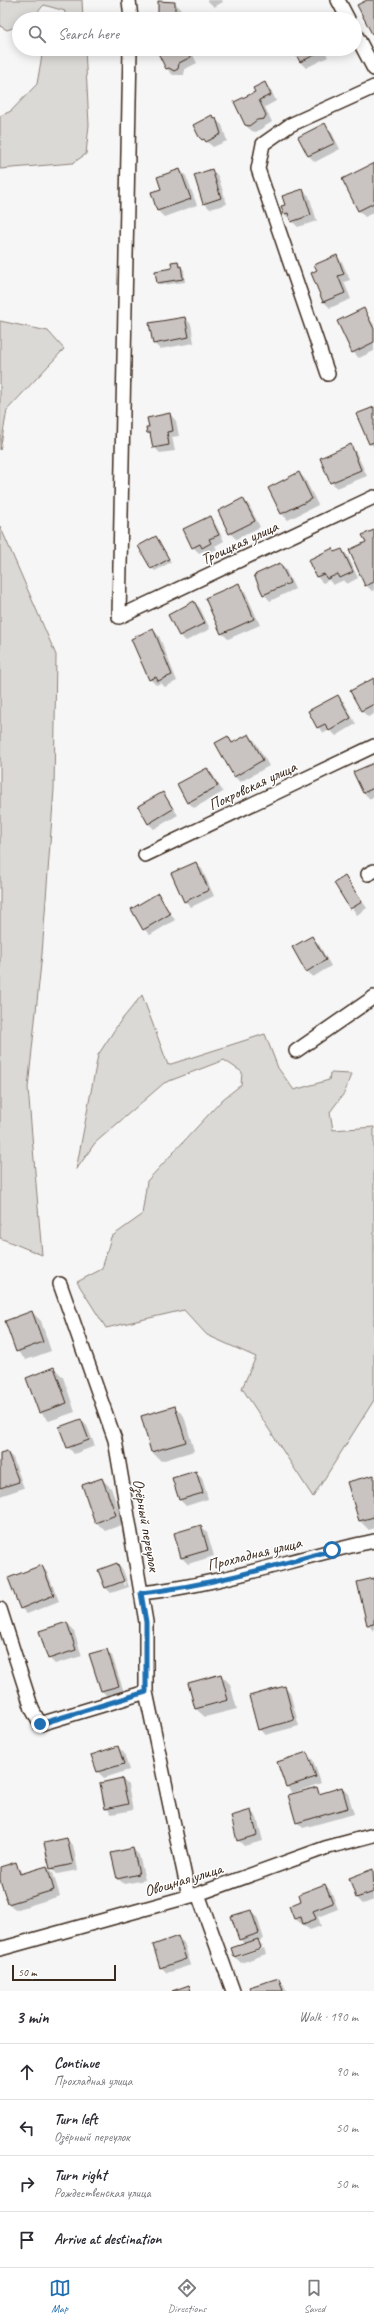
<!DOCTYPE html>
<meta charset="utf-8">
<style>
body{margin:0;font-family:Caveat,sans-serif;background:#f7f7f7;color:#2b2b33}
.scale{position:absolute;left:12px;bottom:10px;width:104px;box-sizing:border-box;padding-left:4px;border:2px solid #3b2a1e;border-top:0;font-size:11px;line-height:14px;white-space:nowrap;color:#3b2a1e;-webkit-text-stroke:3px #fff;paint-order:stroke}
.stop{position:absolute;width:12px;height:12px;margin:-9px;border:3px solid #1f6fb2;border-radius:50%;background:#fff}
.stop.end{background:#1f6fb2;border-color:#fff;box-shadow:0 1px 4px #0008}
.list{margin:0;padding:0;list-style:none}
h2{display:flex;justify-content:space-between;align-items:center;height:52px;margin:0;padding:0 16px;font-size:17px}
h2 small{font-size:13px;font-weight:400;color:#7c7c81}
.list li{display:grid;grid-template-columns:26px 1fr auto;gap:12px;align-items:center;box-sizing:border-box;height:56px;padding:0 16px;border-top:1px solid #e1e1e2}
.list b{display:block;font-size:15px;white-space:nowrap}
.list p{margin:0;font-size:13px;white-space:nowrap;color:#7c7c81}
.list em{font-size:13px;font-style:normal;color:#7c7c81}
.icon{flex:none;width:22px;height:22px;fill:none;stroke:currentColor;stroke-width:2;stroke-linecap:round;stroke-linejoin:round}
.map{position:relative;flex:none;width:374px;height:1991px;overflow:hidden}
.search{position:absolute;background:#fff;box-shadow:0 2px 10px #0003;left:12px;right:12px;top:12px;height:44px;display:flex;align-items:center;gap:10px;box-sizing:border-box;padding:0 14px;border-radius:22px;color:#7c7c81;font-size:15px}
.sheet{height:276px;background:#fff}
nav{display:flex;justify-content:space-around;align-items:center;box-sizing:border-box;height:56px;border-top:1px solid #e1e1e2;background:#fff;font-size:11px;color:#7c7c81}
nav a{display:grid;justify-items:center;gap:2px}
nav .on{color:#1f6fb2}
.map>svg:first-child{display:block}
</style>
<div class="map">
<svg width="374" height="1991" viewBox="0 0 374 1991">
<rect width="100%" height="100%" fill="#f7f6f6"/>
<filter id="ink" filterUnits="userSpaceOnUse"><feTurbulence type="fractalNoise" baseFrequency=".025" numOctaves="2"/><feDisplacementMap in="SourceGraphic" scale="8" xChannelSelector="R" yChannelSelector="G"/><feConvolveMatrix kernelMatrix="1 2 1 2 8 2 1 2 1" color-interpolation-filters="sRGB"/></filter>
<g filter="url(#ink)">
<!-- green -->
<path fill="#dbd9d6" stroke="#8b827a" d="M0,0H82L83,19H64L65,11L44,5L31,19H19V26L7,30L0,26Z
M43,49H85L89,125L86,154L73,163L0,169V116L11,111L37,84Z
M0,321L48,331L64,349L7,410L0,450Z
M0,526L56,655L54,789L42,954L28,1088L42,1255L0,1238Z
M142,995L168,1065L265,1034L278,1068L294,1090L329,1080L330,1073L351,1074L345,1092L330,1112L333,1130L374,1127V1400L313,1497L242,1388L256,1357L207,1335L184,1310L106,1328L77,1282L102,1269L111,1237L142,1215L147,1181L223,1099L241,1085L242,1072L224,1060L164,1083L95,1143L76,1170L98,1055L119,1023Z"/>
<!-- shadow -->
<path fill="#0003" fill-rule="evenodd" d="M207,0H222L223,2L214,7Z
M175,3L181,9V19H162L159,17Z
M157,49H190L197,63L185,69L184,75H173L167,69Z
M294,49H324L328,57L306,68L300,62Z
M265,84L271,90L276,101L265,107L272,122L256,132L252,131L245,125L257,92Z
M212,116L222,125L227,141L213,147L200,136Z
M325,125L331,131L340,149L315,162L309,156L300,137Z
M374,164V212L365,217L359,211Z
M180,170L186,176L197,205L164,217L158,211L162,189Z
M212,170L218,176L227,204L210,209L204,203Z
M303,190L309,196L317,221L298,227L284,214L287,205Z
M336,256L342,262L350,280L344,282L351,299L330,308L324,302L312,273Z
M177,262L184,270L185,282L161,285L158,282Z
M363,309L374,325V351L359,358L353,352Z
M185,318L191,324L194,343L160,349L153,343Z
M374,408V447L370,443Z
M170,414L176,421L179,436L172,437L175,451L160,453L154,447L152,437L148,433Z
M350,446L356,452L367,476L337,488L331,482Z
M299,473L305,479L318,505L288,520L282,514L269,488Z
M243,499L249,505L260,527L236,539L230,533Z
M209,517L215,523L224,541L215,546L217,549L208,553L205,550L199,553L193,547Z
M374,531V590L372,591L366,585L367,543Z
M156,537L171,562L155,571L152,568Z
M332,549L336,553L342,550L348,556L358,578L347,584L344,580L333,585L329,580L323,583L317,577L309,560Z
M280,564L286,570L295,589L270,601L264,594Z
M239,585L245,591L260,625L228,639L222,633Z
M194,602L200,608L210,629L186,641L179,635Z
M153,630L159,636L177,681L165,687L161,683L156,685L150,679Z
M374,679V714L368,717L362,711L352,692Z
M338,696L344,702L356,724L336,736L330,730L324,733L318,727Z
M249,735L255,741L269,766L240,782L234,776L228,737L234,744Z
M374,764V797L370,799L364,793Z
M207,769L213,775L223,792L194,808L188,802Z
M163,793L178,815L154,829L148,823Z
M196,863L202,869L214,896L191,907L185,901Z
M345,877L367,908L357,915L335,884Z
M158,894L175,920L150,935L144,929Z
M312,937L318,943L331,966L313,977L307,971Z
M32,1312L41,1321L51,1351L26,1360L17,1351Z
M54,1368L63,1377L75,1412L49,1421L40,1412Z
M175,1407L184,1416L194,1451L161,1461L152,1452L142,1417Z
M81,1420L87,1426L95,1446L74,1454L68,1447Z
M7,1452L13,1458L24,1488L0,1496V1454Z
M196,1472L202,1478L208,1499L186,1506L180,1500Z
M374,1476V1528L369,1530L360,1521Z
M102,1479L111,1488L124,1524L105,1531L96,1522Z
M201,1526L207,1532L214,1556L188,1564L182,1558L175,1534Z
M117,1564L123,1570L129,1587L111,1593L105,1587ZM119,1570H121L126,1585L125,1586Z
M41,1566L47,1572L59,1601L27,1614L21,1608Z
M374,1579V1631L368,1625L358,1583Z
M67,1623L73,1629L82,1656L55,1664L49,1658Z
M106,1650L112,1656L124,1692L108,1697L102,1691L90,1655Z
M221,1675L230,1684L237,1709L205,1717L196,1709Z
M284,1687L290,1693L299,1726L265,1735L259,1729Z
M118,1747L124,1753L129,1770L104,1778L98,1772L93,1755Z
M307,1754L313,1760L321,1783L293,1793L287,1787L279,1763Z
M122,1779L128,1785L133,1810L112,1814L106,1808Z
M316,1788L322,1794L342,1788L348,1794L354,1814L303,1828L297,1822Z
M251,1811L257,1818L263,1841L244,1846L238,1840Z
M67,1839L73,1845L78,1870L57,1874L51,1868Z
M133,1849L139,1855L145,1880L124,1884L117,1878Z
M15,1863L23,1874L46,1867L53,1873L60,1896L15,1910L9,1904L0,1877V1868Z
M373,1870L374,1900L363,1904L357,1898Z
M325,1885L331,1891L338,1909L318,1917L321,1926L310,1930L295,1919L302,1902Z
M251,1911L257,1917L264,1939L258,1941L263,1946L237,1955V1957L264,1948L266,1954L241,1963L235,1957L233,1949L245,1945L240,1939Z
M178,1937L184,1943L191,1965L167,1973L161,1967Z
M278,1979L284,1985L286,1991H252Z"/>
<!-- building -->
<path fill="#c9c3c1" stroke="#3b2a1e" d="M367,0H374V33L372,34L357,5Z
M158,1L175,2V17H158Z
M156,49H187L191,57L179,63L178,69L174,71L169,68L166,69Z
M293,49H322L323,51L300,62Z
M265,82L271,95L259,100L266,115L264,119L257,120L249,126L245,125L234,102L255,92L253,88Z
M212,115L214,119L216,118L221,134L206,142L204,139L202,140L199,137L193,125Z
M325,123L335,143L308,156L298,137Z
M374,163V203L358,211L342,179Z
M180,169L191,199L157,211L151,192L161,189L157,177Z
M212,169L221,198L203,204L194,175Z
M303,189L311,215L291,222L288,213L284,214L281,206L285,205L282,196Z
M337,255L344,274L338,276L345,293L323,302L311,273L317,270L314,265Z
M178,261L179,267L181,266L183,279L157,283L155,271L172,268L171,262Z
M364,308L374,329V342L352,353L337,321Z
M185,317L189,337L153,344L149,323Z
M374,407V442L369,444L356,414Z
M170,413L173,431L167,432L169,445L153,448L150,433H147L146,427H149L147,418Z
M351,444L361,470L330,483L320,458Z
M299,472L312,499L281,514L268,488Z
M243,498L255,521L229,534L218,511Z
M210,516L219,535L209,539L211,543L202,548L200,544L192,548L183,529Z
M374,530V582L365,586L349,550L366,542L362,535Z
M156,536L169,559L151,569L138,546Z
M333,548L334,552L342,549L353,572L340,578L338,574L327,579L324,574L316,577L308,560Z
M280,563L290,583L263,595L254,575Z
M239,583L254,619L221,634L205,598Z
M194,601L205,623L179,636L168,615Z
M153,628L172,675L158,681L156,677L149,680L131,639Z
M374,678V704L361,711L350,691Z
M338,695L351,718L329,731L325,724L317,728L308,711Z
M249,734L263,760L234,777L215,743L228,736L232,743Z
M374,763V788L363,793L353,772Z
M207,768L218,786L187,803L177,784Z
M163,792L173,809L148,824L138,806Z
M196,862L209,890L184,902L171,873Z
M345,876L362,902L350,909L334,883Z
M158,893L170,914L143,930L131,909Z
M312,936L326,960L306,972L292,947Z
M32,1311L43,1342L16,1352L5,1321Z
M54,1367L67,1403L39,1413L26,1378Z
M175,1406L186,1442L151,1452L141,1416Z
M81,1419L89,1440L67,1448L59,1427Z
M7,1451L19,1482L0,1488V1453Z
M196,1471L203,1493L179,1500L172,1478Z
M374,1475V1517L359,1521L347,1482Z
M102,1478L116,1515L95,1523L82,1485Z
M201,1525L208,1550L181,1558L174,1533Z
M117,1563L124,1581L105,1588L98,1570Z
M42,1565L54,1595L20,1609L8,1578Z
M374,1578V1624L367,1625L357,1582Z
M67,1622L76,1650L48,1659L39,1631Z
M107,1649L119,1686L101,1691L89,1654Z
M221,1674L228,1700L195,1709L188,1683Z
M285,1686L294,1720L258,1730L249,1696Z
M118,1746L124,1764L97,1772L91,1755Z
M307,1752L316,1777L286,1787L277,1762Z
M122,1778L128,1804L105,1809L100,1783Z
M317,1787L319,1794L342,1787L348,1808L296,1823L288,1795Z
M251,1810L257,1835L237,1841L231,1816Z
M67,1838L73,1864L50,1869L44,1843Z
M133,1848L139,1874L117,1879L111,1853Z
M16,1862L20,1874L47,1866L54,1890L8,1904L0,1880V1867Z
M373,1869L374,1892L356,1898L349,1878Z
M325,1884L333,1903L313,1911L316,1919L303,1924L301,1917L294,1919L289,1906L301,1901L299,1894Z
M251,1910L259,1933L239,1940L231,1916Z
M178,1936L186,1959L160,1968L153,1945Z
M258,1939L261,1948L234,1957L231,1948Z
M279,1978L283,1991H251L249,1987Z
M189,1985L191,1991H172Z"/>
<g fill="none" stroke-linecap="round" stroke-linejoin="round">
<defs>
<path id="minor" d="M129,0L131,19
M338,0L348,19
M355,33L374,69
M130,49L119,617L374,497
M328,374L258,169L263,144L290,125L374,87
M145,855L374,746
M368,874L374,871
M296,1051L374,997
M60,1284L115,1440L146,1622V1692L189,1896
M141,1593C221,1585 296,1557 374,1541
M0,1609L32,1709L40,1724L146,1692
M198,1894L233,1991
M0,1949L198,1894L325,1848L374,1835"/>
</defs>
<!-- minor casing -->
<use href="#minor" stroke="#3b2a1e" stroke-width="16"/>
<!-- minor -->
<use href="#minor" stroke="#fff" stroke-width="13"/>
</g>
</g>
<g fill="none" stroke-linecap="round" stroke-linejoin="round" filter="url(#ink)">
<!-- route -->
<path stroke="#1f6fb2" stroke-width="5" d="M40,1724L146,1692V1622L141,1593C206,1586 269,1568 332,1550"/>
</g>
<g text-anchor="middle" stroke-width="3" stroke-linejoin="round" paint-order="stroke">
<!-- street labels -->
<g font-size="16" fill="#3b2a1e" stroke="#fff">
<text transform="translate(239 542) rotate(-25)" y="6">Троицкая улица</text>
<text transform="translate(252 785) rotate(-25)" y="6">Покровская улица</text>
<text transform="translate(147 1525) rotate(80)" y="6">Озёрный переулок</text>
<text transform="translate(254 1553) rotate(-14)" y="6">Прохладная улица</text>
<text transform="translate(183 1879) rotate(-17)" y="6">Овощная улица</text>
</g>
</g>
</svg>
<div class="scale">50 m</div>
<div class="stop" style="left:332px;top:1550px"></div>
<div class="stop end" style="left:40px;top:1724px"></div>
<div class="search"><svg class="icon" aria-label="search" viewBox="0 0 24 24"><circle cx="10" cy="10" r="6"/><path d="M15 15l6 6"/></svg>Search here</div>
</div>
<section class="sheet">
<h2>3 min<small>Walk · 190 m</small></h2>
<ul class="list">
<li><svg class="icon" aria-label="ahead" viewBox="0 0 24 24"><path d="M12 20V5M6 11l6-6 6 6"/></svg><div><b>Continue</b><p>Прохладная улица</p></div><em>90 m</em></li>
<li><svg class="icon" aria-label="left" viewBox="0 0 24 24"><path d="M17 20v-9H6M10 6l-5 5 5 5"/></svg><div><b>Turn left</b><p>Озёрный переулок</p></div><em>50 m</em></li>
<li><svg class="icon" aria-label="right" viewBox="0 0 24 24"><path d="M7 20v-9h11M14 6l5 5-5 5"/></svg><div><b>Turn right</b><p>Рождественская улица</p></div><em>50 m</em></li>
<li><svg class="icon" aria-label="arrive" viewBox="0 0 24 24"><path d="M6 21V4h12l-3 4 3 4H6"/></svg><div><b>Arrive at destination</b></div></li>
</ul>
</section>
<nav>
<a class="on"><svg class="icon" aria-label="map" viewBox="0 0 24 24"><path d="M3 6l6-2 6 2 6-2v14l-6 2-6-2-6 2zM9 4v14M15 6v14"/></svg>Map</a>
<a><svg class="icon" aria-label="directions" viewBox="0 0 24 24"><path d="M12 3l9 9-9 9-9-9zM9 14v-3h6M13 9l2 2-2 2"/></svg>Directions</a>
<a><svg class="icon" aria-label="saved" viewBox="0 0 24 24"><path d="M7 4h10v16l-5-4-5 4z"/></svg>Saved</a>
</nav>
